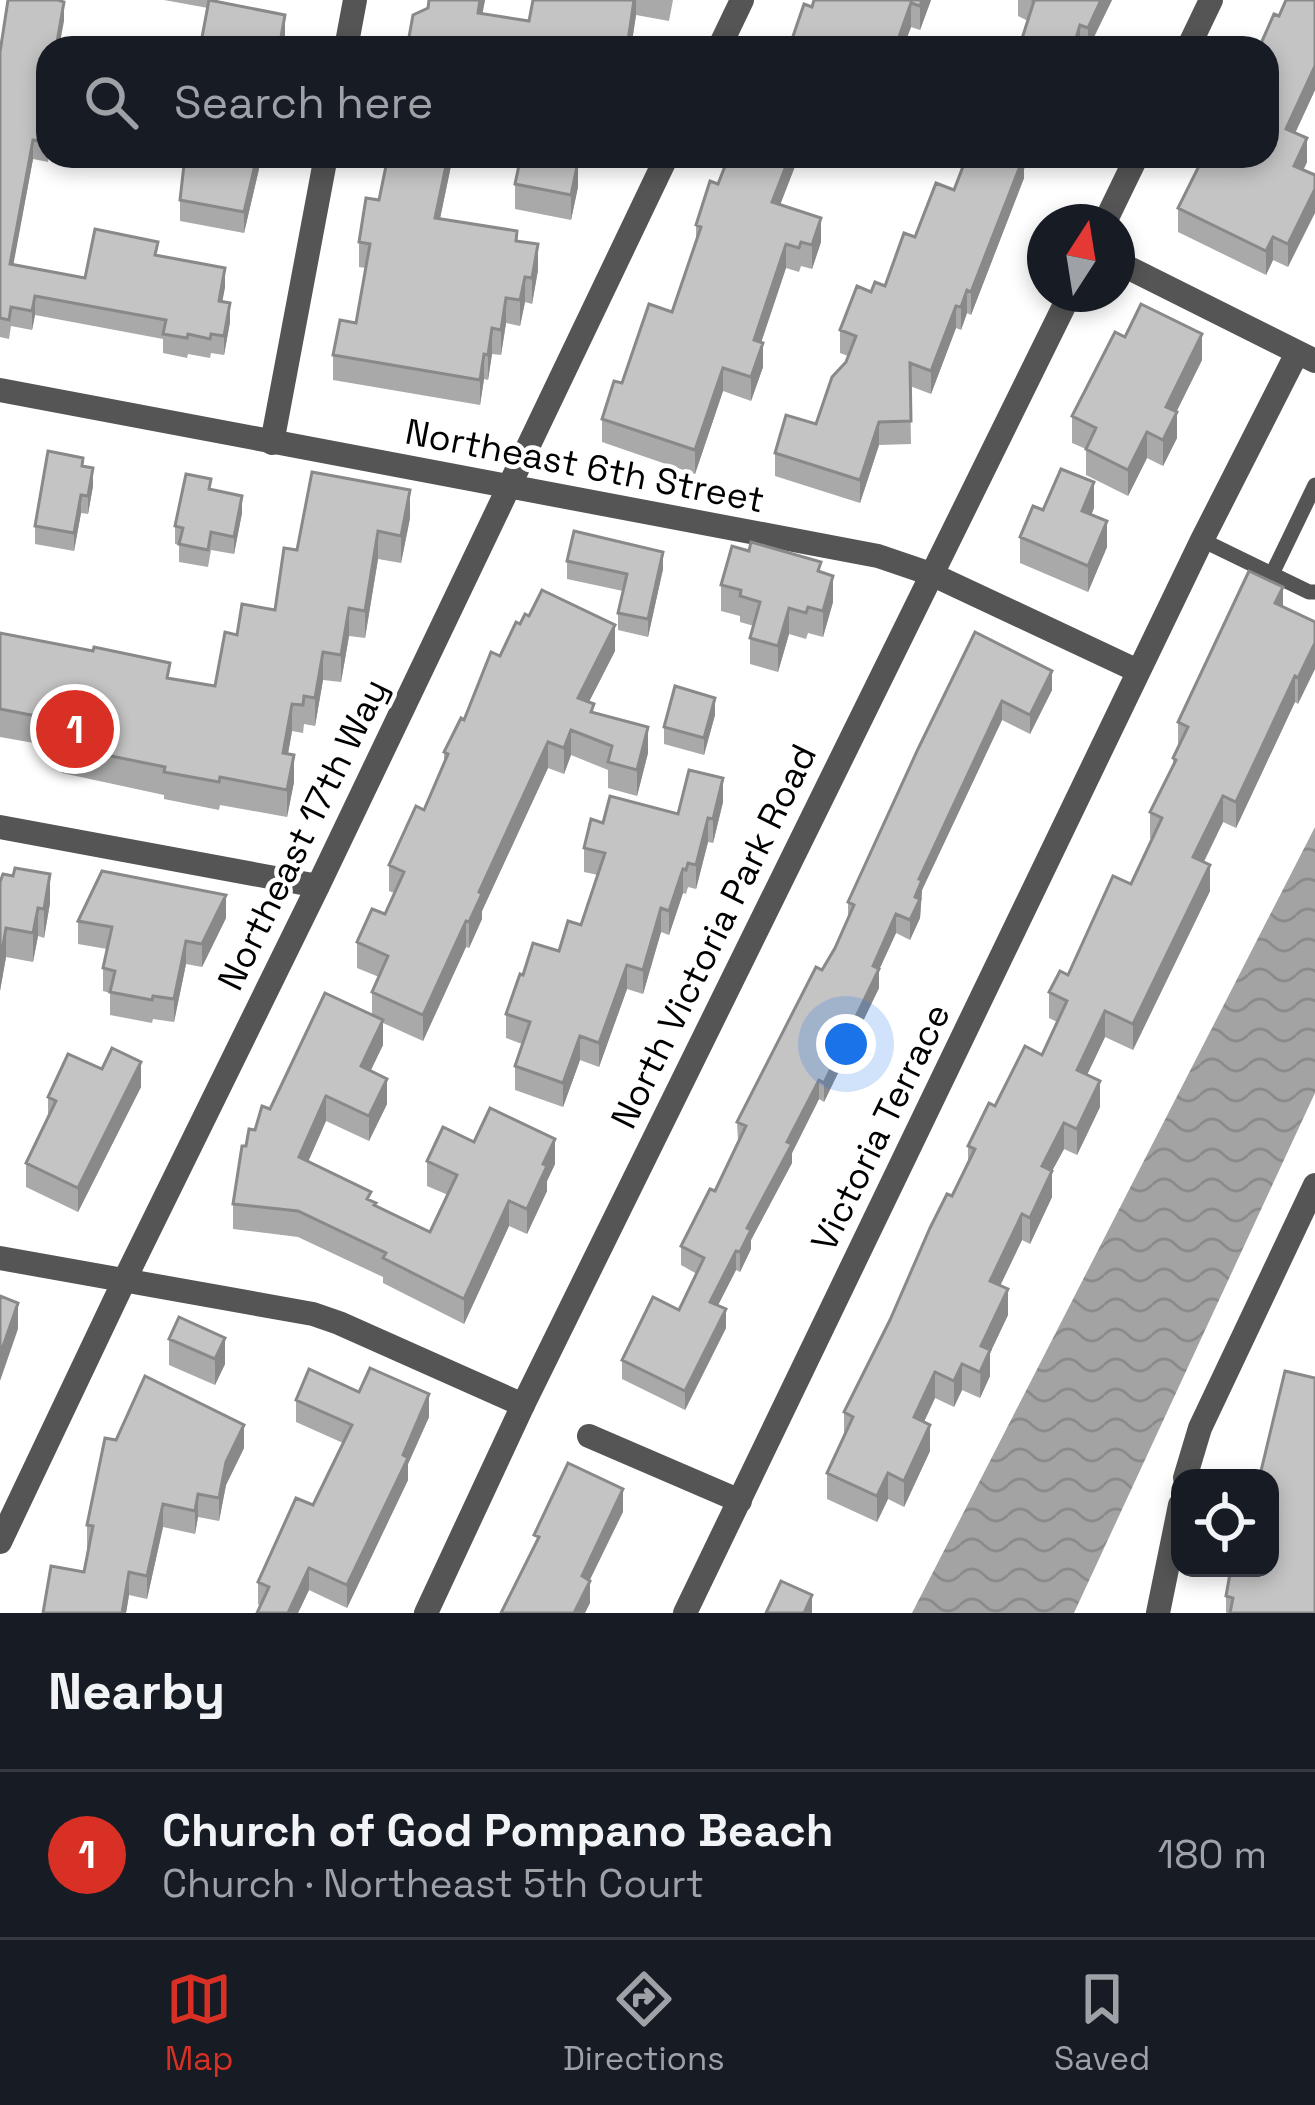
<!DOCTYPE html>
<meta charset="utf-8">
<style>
body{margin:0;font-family:"Space Grotesk",sans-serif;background:#20242c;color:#f1f3f6}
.controls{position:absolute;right:36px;bottom:36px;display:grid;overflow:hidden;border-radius:24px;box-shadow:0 6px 18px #0003}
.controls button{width:108px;height:108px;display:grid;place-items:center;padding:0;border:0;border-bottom:3px solid #363941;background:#171b24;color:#f1f3f6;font:60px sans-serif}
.compass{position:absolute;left:1027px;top:204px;width:108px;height:108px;border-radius:50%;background:#171b24;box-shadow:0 6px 18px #0003;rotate:12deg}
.you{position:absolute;left:846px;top:1044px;width:42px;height:42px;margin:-30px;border:9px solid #fff;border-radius:50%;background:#1a73e8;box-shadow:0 0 0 18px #1a73e833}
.badge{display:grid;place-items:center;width:78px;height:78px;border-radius:50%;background:#d93025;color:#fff;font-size:39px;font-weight:700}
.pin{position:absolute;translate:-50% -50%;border:6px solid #fff;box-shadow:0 3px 12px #0006}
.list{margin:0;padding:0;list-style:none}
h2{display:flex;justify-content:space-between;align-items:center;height:156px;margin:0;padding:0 48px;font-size:51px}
h2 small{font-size:39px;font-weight:400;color:#9ea1a6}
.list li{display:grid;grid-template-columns:78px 1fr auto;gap:36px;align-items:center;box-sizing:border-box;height:168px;padding:0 48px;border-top:3px solid #363941}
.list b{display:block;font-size:45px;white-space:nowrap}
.list p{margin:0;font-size:39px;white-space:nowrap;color:#9ea1a6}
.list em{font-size:39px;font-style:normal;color:#9ea1a6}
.icon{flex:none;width:66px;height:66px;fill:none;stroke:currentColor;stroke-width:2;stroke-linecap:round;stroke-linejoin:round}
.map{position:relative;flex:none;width:1315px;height:1613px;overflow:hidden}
.search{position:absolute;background:#171b24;box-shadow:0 6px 18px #0003;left:36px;right:36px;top:36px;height:132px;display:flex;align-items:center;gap:30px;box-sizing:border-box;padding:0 42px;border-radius:36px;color:#9ea1a6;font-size:45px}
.sheet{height:324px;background:#171b24}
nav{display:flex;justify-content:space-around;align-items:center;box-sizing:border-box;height:168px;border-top:3px solid #363941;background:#171b24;font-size:33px;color:#9ea1a6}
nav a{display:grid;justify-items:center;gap:6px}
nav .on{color:#d93025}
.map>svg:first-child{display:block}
</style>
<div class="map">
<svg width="1315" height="1613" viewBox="0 0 1315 1613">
<defs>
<pattern id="water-waves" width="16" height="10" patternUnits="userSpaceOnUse" patternTransform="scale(3)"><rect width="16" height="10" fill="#a3a3a3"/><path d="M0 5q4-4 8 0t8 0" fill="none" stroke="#8b8b8b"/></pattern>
</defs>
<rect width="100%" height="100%" fill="#fff"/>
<!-- water -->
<path fill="url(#water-waves)" d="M1315,827V1093L1074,1613H912Z"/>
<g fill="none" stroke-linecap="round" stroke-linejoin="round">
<!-- service -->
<path stroke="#555" stroke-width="15" d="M1202,540L1309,592H1315
M1272,574L1315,485"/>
<!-- minor -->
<path stroke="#555" stroke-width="24" d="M346,48L355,0
M719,48L742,0
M1117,262L1315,361
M272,443L326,156
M931,574L1138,671
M0,827L318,886
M0,1258L313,1314L339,1323L523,1405
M589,1436L740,1501
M1185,1478L1200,1428L1315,1185
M0,1542L124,1281L318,886L667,156
M685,1613L1202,540L1297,353
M1158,1613L1180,1505"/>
<!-- tertiary -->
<path stroke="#555" stroke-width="24" d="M1188,48L1211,0
M1105,222L1137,156
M0,390L878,556L931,574
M426,1613L523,1405L1070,294"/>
</g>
<!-- wall -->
<path fill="#a9a9a9" d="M164,0H216L285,36L208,8Z
M429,0H485L482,14L529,21L559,0H673L669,21L636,15L631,48L428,8Z
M931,0L920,30L911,27L903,48H789L812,7Z
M1018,0H1112L1089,48H1019L1028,21L1018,16Z
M61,2L64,21L48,48L49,156L48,162L33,159L13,264L85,278L158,255L225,287L222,301L230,322L224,355L211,353L210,358L188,354L187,358L163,353V339L35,315L32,330L11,326L9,339L0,337V52Z
M1315,90L1295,133L1307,162L1303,170L1288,267L1273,260L1266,275L1178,232V208L1201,163V156Z
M262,156L244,233L180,221V200Z
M388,156H453L440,218L517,241L538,270L532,304L525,302L520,326L506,323L501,355L492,354L488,380L484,379L480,405L333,380V355L356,323L366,268L359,267V242L379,200Z
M511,156H565V159L578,187L571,220L515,209V184L519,167L511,166Z
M799,156L780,204L821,242L812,269L801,266L799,272L786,268L761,342L763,367L751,401L723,391L695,474L602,442V419L622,383L672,312L696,242V225L718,184Z
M954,156H1029L1024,169V178L971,315L967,313L961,330L956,328L931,394L910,386L911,444L879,445L860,503L775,476V453L816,424L848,356L840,353V330L871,292L885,286L915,237L954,190L964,164L954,160Z
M1125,337L1202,360L1176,412L1177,438L1163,466L1147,458L1128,496L1086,475V449L1072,443V416Z
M83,466L93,486L88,514L81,513L74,551L35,544V526Z
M211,490L242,513L234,554L211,550L208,567L179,562V545L175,544V526Z
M1094,508L1091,515L1107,547L1088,592L1020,563V537L1043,510Z
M410,518L401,563L378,559L365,638L349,636L341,682L323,680L315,726L304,724L303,733L292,731L288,754L294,782L287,817L220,805L219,810L164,799V795L62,773V748L0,737V633L170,678L215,686L237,635L275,610L297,550Z
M567,561L663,569L648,637L618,630V613L623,591L567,579Z
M821,572L833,602L823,637L808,633L806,639L789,634L778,672L750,664V638L754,626L740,622V616L721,611V585Z
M1283,607L1315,622L1298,704L1295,702L1236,828L1223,822L1204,862L1210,891L1133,1050L1105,1037L1087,1075L1100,1107L1077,1155L1064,1149L1052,1171V1197L1030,1244L1022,1240L1000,1286L1008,1315L990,1353V1376L980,1398L962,1390L954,1407L935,1398L924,1422L930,1451L904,1507L888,1499L877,1522L827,1499V1473L844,1436V1412L968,1163V1146L995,1106L1042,1055L1057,1022L1049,1018V992L1068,975L1131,884L1152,839L1150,838V812L1173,766V758L1178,748V722Z
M975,632L1052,690L1030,734L1002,720L922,890L920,918L910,940L896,933L879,970V988L824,1102L819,1099L792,1153V1163L751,1240V1249L740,1272L736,1270L718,1305L726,1328L685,1410L622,1379V1360L679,1310L697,1274L681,1265V1246L715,1191L738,1142L737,1122L835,948L848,918V902Z
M615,651L589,702L594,713L648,753L637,796L608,788V770L571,755L564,774L548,768L482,911V919L469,948L466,947L423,1041L383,1023V1045L370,1071L387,1104L369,1141L326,1121L308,1162L376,1205L430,1232L448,1195L427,1186V1161L474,1142L555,1164L547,1181V1191L527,1234L509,1226L464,1324L383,1283V1277L298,1237L233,1229V1204L246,1146L255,1130L270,1109L372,1015V992L379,977L357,968V942L385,914L394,893L389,891V865L424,810L444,765V752L500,656Z
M715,715L704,755L664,744V727Z
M723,802L713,843L708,842L696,889L688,887L686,894L683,893L669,935L661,932L643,994L627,989L599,1067L580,1060L563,1107L515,1090V1066L522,1044L506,1038V1014L523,975L559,951L581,925L598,875L584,872V848L603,823L678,814Z
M0,882L50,903L44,938L38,936L33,962L6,957L0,991Z
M226,918L202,967L186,964L174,1022L153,1019L152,1023L110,1015V993L103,991V968L107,949L78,944V921Z
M141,1087L78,1212L26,1187V1163L48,1117V1097Z
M169,1339L225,1364L215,1385L169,1365Z
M359,1392L429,1417L408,1464V1480L347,1608L309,1590L298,1613H257L260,1606L258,1604V1582L313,1505L343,1443L296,1422V1400Z
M116,1440L244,1448L226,1485L219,1521L198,1517L195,1534L163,1527L147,1599L129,1595L126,1613H43L84,1572L89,1549L87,1548V1525Z
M1260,1475L1315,1613H1226V1596Z"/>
<!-- shaded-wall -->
<path fill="#898989" d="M480,0H485L478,38V13Z
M634,0H636V15L631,48H627Z
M922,0H931L920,30V6Z
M1101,0H1112L1088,48V28Z
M64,2V21L59,48H56Z
M911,3V27L903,48H895Z
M285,15V36L283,48H279Z
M1080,25V48H1073Z
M1315,66V90L1286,153V129Z
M1307,138V162L1294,190V166Z
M33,140V159L10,283V264Z
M257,156H262L244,233V212Z
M448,156H453L435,243V218Z
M790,156H799L772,226V202Z
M1021,156H1029L1024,169V178L971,315V292Z
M578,162V187L571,220V195Z
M1315,189V213L1288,267V244Z
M821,218V242L812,269V245Z
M1273,237V260L1266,275V251Z
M538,244V270L532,304V278Z
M786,244V268L754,364V340Z
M225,268V287L219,320V301Z
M525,277V302L520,326V300Z
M967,290V313L961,330V307Z
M35,296V315L32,330V311Z
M506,298V323L501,355V330Z
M230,303V322L224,355V336Z
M956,306V328L931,394V371Z
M492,328V354L488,380V355Z
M1202,334V360L1166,433V407Z
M763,343V367L751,401V377Z
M484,354V379L480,405V380Z
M723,368V391L695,474V450Z
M1177,412V438L1163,466V440Z
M879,422V445L860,503V480Z
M1147,432V458L1128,496V470Z
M93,468V486L88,514V496Z
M1094,482V508L1082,537V511Z
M410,490V518L401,563V536Z
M81,495V513L74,551V533Z
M242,496V513L234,554V537Z
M1107,521V547L1088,592V566Z
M378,531V559L365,638V611Z
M663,552V569L648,637V619Z
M833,576V602L823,637V611Z
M1283,587V613L1275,603Z
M349,608V636L341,682V655Z
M789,608V634L778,672V646Z
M615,625V651L578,723V698Z
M1315,643V669L1298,704V678Z
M323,652V680L315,726V698Z
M1052,671V690L1030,734V715Z
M1295,676V702L1236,828V802Z
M715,698V715L704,755V738Z
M1002,701V720L922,890L920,918L910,940V920L919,879Z
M292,704V731L283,781V753Z
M648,727V753L637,796V770Z
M571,730V755L564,774V748Z
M548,742V768L482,911V919L469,948V922L479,892Z
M294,755V782L287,817V790Z
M723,778V802L713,843V819Z
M1223,796V822L1193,883V857Z
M708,818V842L696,889V865Z
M1210,865V891L1133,1050V1024Z
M683,869V893L669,935V911Z
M50,874V903L44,938V909Z
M226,895V918L202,967V944Z
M38,908V936L33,962V933Z
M661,908V932L643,994V970Z
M896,914V933L879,970V988L824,1102V1083Z
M466,921V947L423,1041V1015Z
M6,928V957L0,991V962Z
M186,941V964L174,1022V999Z
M627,965V989L599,1067V1043Z
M1105,1011V1037L1077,1096V1070Z
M383,1020V1045L361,1091V1066Z
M580,1036V1060L563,1107V1083Z
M141,1062V1087L78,1212V1188Z
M387,1079V1104L369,1141V1116Z
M819,1080V1099L792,1153V1163L751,1240V1249L740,1272V1252L747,1228L787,1142Z
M1100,1081V1107L1077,1155V1129Z
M326,1096V1121L299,1182V1157Z
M1064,1123V1149L1052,1171V1197L1030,1244V1218L1042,1166Z
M555,1139V1164L547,1181V1191L527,1234V1209L543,1164Z
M509,1201V1226L464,1324V1299Z
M1022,1214V1240L990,1307V1281Z
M736,1251V1270L710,1321V1302Z
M1008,1289V1315L990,1353V1376L980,1398L981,1346Z
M18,1303V1329L0,1381V1355Z
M726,1309V1328L685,1410V1391Z
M225,1338V1364L215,1385V1359Z
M962,1364V1390L954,1407V1381Z
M935,1372V1398L914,1443V1417Z
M429,1394V1417L408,1464V1480L347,1608V1585Z
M244,1425V1448L226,1485L219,1521V1498L226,1462Z
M930,1425V1451L904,1507V1481Z
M888,1473V1499L877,1522V1496Z
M623,1489V1512L587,1586L590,1581V1603L585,1613H574L582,1576Z
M198,1494V1517L195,1534V1511Z
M163,1504V1527L147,1599V1576Z
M309,1568V1590L298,1613H288Z
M129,1572V1595L126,1613H122Z
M812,1595V1613H804Z"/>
<!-- building -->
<path fill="#c4c4c4" stroke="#898989" stroke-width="3" d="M8,0H58L64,2L56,48H48V143L33,140L10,264L85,278L95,229L158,242L155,255L225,268L219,301L230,303L224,336L211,334L210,339L188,334L187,338L163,334L166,320L35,296L32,311L11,307L9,320L0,318V52Z
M209,0L285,15L279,48H200Z
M429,0H480L478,13L529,21L533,0H634L627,48H407L413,15L428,8Z
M814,0H922L920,6L911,3L895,48H789L804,4L812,7Z
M1032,0H1101L1088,28L1080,25L1073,48H1019L1034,1Z
M1286,0H1315V66L1286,129L1307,138L1294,166L1315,175V189L1288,244L1273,237L1266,251L1178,208L1203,158L1201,156H1267V48H1259L1274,14L1279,16Z
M185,156H257L244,212L180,200Z
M388,156H448L435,218L517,231L516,241L538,244L532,278L525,277L520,300L506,298L501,330L492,328L488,355L484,354L480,380L333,355L340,320L356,323L370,244L359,242L366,198L379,200Z
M521,156H560V158L578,162L571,195L515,184Z
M729,156H790L772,202L821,218L812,245L801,242L799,248L786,244L754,340L763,343L751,377L723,368L695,450L602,419L614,381L622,383L649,304L672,312L701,227L696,225L710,181L718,184Z
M967,156H1024L971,292L967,290L961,307L956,306L931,371L910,363L911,421L879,422L860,480L775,453L786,415L816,424L832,377L846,362L856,336L840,330L857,286L871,292L875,282L885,286L904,233L915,237L936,183L954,190Z
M1141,304L1202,334L1166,407L1177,412L1163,440L1147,432L1128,470L1086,449L1096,428L1072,416L1115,332L1125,337Z
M48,451L83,458L82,466L93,468L88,496L81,495L74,533L35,526Z
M1061,469L1094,482L1082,511L1107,521L1088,566L1020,537L1033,506L1043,510Z
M312,472L410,490L401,536L378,531L365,611L349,608L341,655L323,652L315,698L304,696L303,705L292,704L283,753L294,755L287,790L220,777L219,782L164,772L165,767L62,746L67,722L0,709V633L93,651L94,647L170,663L167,678L215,686L225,632L237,635L242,604L275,610L284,548L297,550Z
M186,474L211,479L209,489L242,496L234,537L211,532L208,550L179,544L183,528L175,526Z
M574,531L663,552L648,619L618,613L627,574L567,561Z
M751,542L821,562L818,571L833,576L823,611L808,607L806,613L789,608L778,646L750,638L760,602L740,596L741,590L721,585L732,546L749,551Z
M1249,571L1283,587L1275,603L1315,622V643L1298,678L1295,676L1236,802L1223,796L1193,857L1210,865L1133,1024L1105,1011L1077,1070L1100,1081L1077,1129L1064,1123L1042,1166L1052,1171L1030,1218L1022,1214L990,1281L1008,1289L981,1346L990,1350L980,1372L962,1364L954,1381L935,1372L914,1417L930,1425L904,1481L888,1473L877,1496L827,1473L853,1417L844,1412L890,1320L930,1228L947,1194L952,1196L975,1149L968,1146L989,1103L995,1106L1025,1046L1042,1055L1067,1001L1049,992L1060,971L1068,975L1113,876L1131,884L1162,818L1150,812L1176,760L1173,758L1188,727L1178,722Z
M542,590L615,625L578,698L594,704L591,712L648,727L637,770L608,762L612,746L571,730L564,748L548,742L479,892L482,894L469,922L466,921L423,1015L372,992L388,956L357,942L372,909L385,914L404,872L389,865L416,806L424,810L448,754L444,752L461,718L464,720L491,652L500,656L516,622L520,624L525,614L529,616Z
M975,632L1052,671L1030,715L1002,701L919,879L922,880L915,897L920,899L910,920L896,914L873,966L879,969L824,1083L819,1080L787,1142L792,1144L747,1228L751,1230L740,1252L736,1251L710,1302L726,1309L685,1391L622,1360L653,1297L679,1310L704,1258L681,1246L710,1189L715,1191L746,1126L737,1122L816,967L822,970L835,948L854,905L848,902L918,749Z
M675,686L715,698L704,738L664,727Z
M689,770L723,778L713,819L708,818L696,865L688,863L686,870L683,869L669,911L661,908L643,970L627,965L599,1043L580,1036L563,1083L515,1066L530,1022L506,1014L520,974L523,975L533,943L559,951L568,921L581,925L605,853L584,848L591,819L603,823L610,796L678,814Z
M15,868L50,874L44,909L38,908L33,933L6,928L0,962V882L3,874L13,876Z
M102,871L226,895L202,944L186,941L174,999L153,996L152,1000L110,992L115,971L103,968L112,927L78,921Z
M325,993L383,1020L361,1066L387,1079L369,1116L326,1096L299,1157L371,1192L367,1199L376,1203L374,1205L430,1232L457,1175L427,1161L443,1127L474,1142L490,1108L555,1139L543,1164L547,1166L527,1209L509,1201L464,1299L383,1258L386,1253L298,1211L233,1204L242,1146H246L249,1129L255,1130L262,1106L270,1109Z
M112,1048L141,1062L78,1188L26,1163L56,1101L48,1097L68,1054L102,1069Z
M0,1296L18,1303L0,1355Z
M179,1317L225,1338L215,1359L169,1339Z
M370,1368L429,1394L403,1455L408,1458L347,1585L309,1568L288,1613H257L269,1587L258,1582L296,1498L313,1505L352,1425L296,1400L309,1369L359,1392Z
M1285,1371L1315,1378V1613H1230L1233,1598L1226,1596L1231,1568H1270V1478H1249L1250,1473L1260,1475Z
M145,1376L244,1425L226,1462L219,1498L198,1494L195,1511L163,1504L147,1576L129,1572L122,1613H43L51,1566L84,1572L93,1526L87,1525L105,1438L116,1440Z
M568,1463L623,1489L582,1576L590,1581L574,1613H501L539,1537L534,1535Z
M781,1581L812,1595L804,1613H766Z"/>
<g text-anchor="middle" stroke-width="9" stroke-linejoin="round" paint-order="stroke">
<!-- street labels -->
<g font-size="36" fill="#000" stroke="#fff">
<text transform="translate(585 465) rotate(11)" y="13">Northeast 6th Street</text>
<text transform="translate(302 834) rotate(-64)" y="13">Northeast 17th Way</text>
<text transform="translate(713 936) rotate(-64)" y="13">North Victoria Park Road</text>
<text transform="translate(880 1127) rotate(-64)" y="13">Victoria Terrace</text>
</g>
</g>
</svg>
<div class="controls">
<button><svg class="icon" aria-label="locate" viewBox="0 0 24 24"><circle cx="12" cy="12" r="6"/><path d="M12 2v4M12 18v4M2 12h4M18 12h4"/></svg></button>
</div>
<svg class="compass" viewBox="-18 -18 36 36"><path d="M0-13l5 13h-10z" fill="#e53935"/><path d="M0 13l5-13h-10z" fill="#9ea1a6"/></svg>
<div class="you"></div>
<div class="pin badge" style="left:75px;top:729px">1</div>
<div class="search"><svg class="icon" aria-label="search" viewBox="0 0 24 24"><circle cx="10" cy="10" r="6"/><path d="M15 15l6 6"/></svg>Search here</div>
</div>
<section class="sheet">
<h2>Nearby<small></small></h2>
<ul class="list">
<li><span class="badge">1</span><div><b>Church of God Pompano Beach</b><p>Church · Northeast 5th Court</p></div><em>180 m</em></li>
</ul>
</section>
<nav>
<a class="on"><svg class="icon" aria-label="map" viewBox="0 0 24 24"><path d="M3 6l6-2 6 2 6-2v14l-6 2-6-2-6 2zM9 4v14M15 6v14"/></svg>Map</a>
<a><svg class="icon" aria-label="directions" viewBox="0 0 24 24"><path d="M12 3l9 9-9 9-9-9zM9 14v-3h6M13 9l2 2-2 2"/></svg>Directions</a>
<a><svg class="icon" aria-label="saved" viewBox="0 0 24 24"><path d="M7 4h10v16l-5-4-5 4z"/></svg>Saved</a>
</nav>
